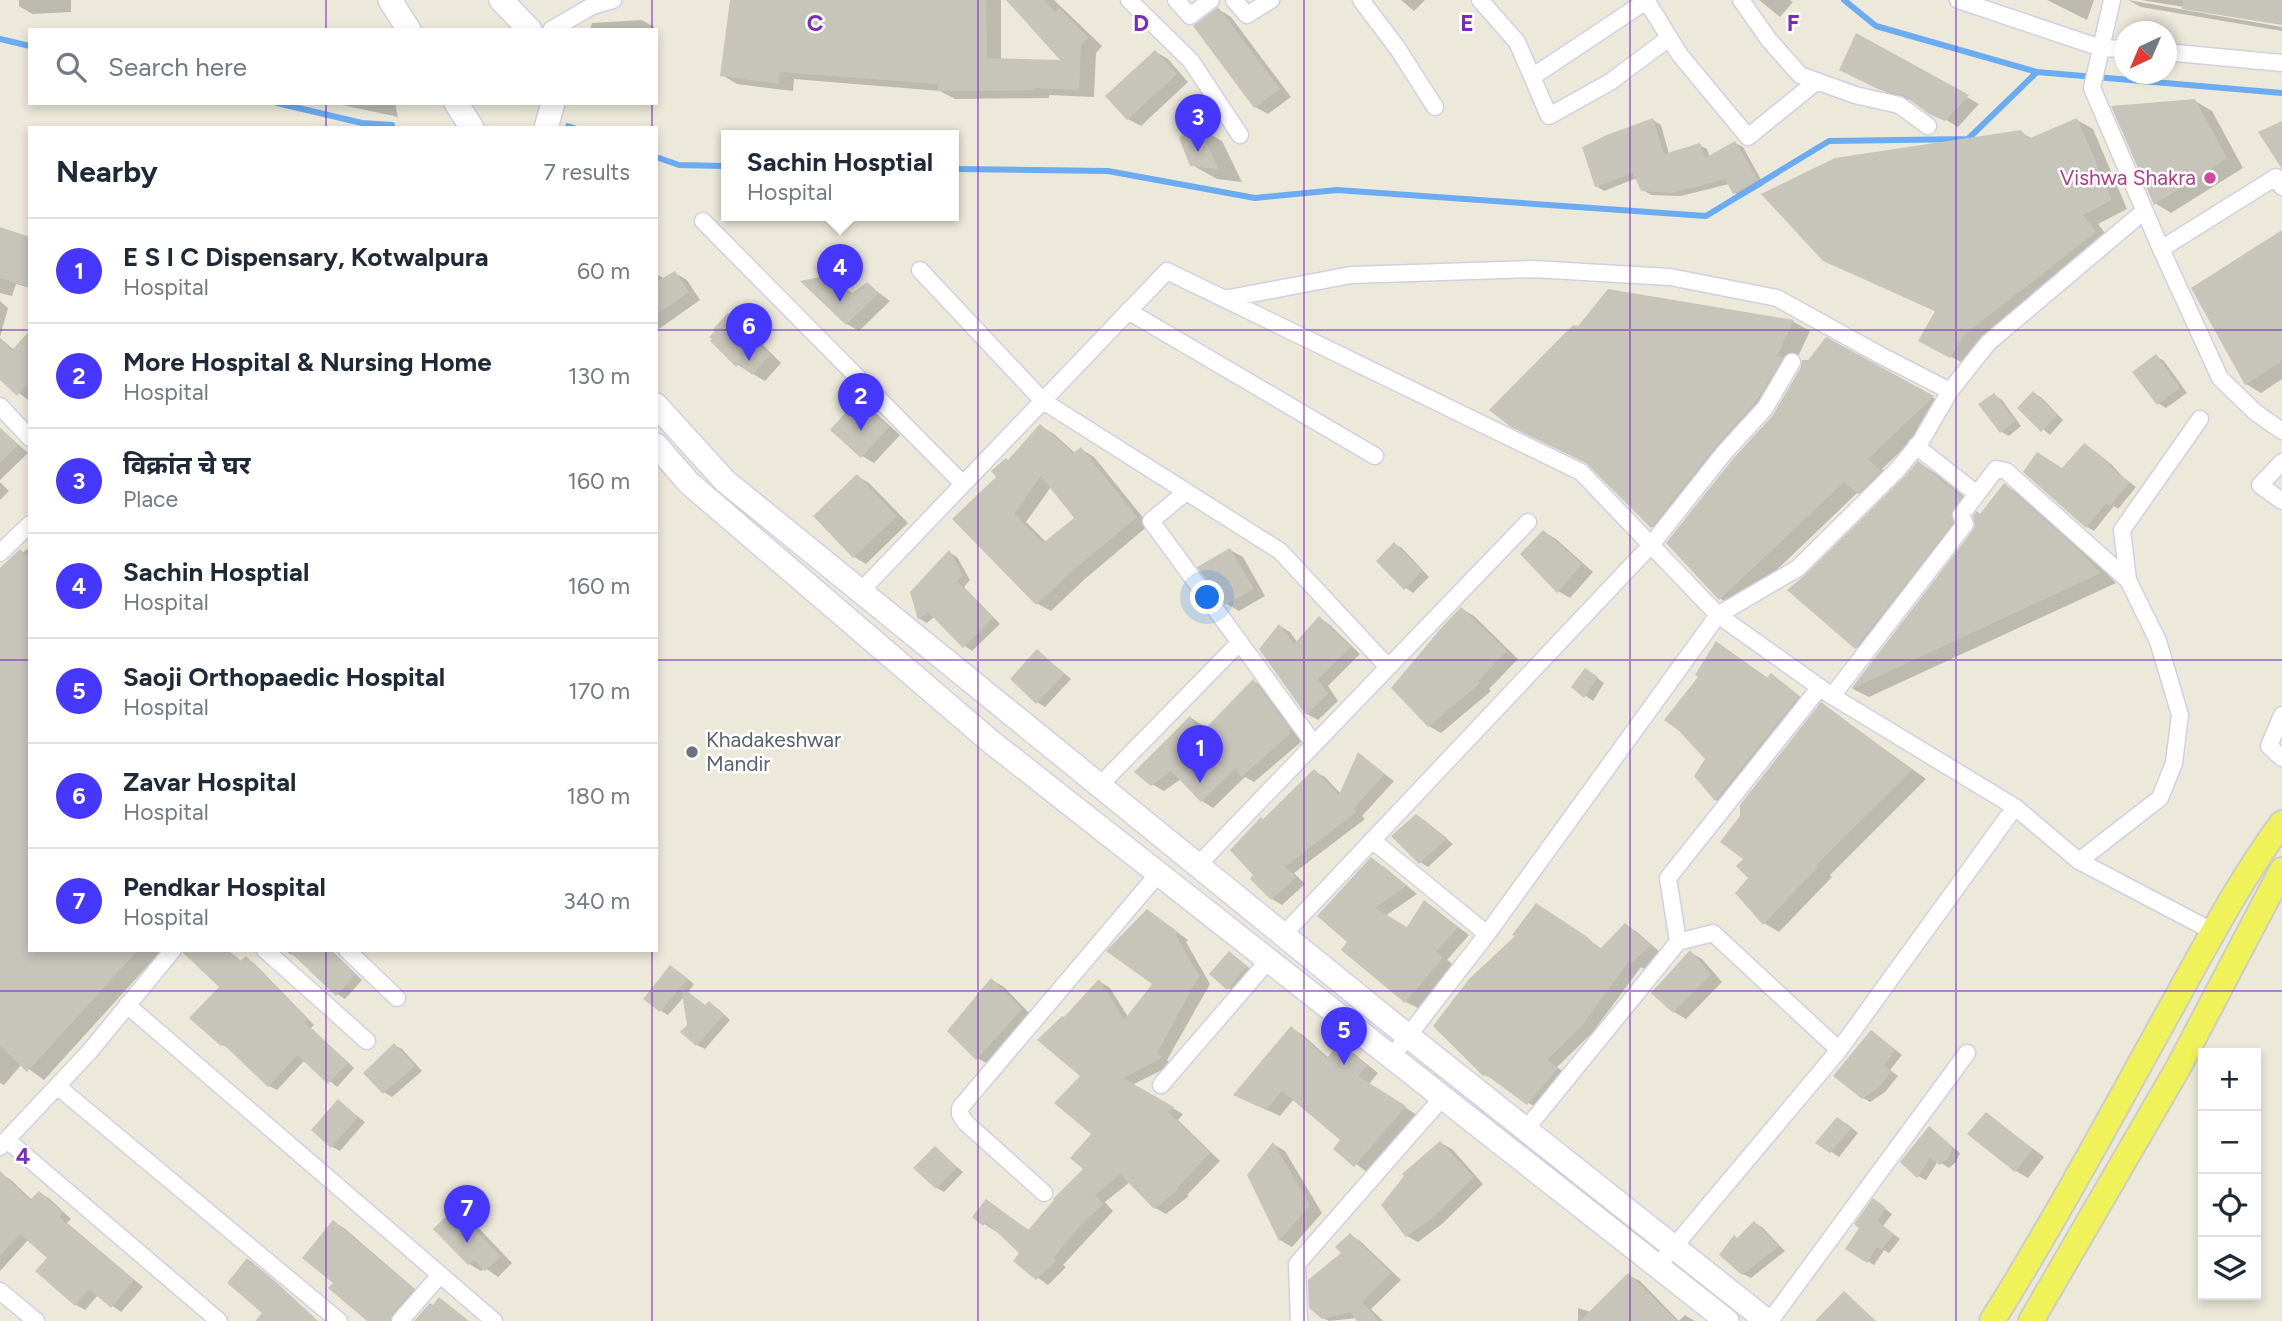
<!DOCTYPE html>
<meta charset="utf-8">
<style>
body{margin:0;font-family:Figtree,"Noto Sans Devanagari",sans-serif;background:#f6f6f7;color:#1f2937}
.controls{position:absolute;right:21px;bottom:21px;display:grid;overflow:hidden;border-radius:0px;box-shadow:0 4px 10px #0003}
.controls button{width:63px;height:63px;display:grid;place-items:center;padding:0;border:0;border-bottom:2px solid #e0e1e3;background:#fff;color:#1f2937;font:35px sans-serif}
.compass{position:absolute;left:2114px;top:21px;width:63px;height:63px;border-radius:50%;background:#fff;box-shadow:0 4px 10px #0003;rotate:224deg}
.you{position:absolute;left:1208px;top:598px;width:24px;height:24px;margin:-18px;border:5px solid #fff;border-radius:50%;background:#1a73e8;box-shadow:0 0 0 10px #1a73e833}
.badge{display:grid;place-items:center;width:46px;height:46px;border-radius:50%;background:#4537fd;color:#fff;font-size:23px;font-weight:700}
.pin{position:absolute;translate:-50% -58px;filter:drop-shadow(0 2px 4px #0008)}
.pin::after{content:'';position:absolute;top:37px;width:24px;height:21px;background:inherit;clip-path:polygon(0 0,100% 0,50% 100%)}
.popup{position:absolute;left:721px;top:130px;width:238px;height:91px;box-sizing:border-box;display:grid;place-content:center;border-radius:0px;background:#fff;filter:drop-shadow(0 2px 5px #0005);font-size:23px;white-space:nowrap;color:#747a83}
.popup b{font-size:26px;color:#1f2937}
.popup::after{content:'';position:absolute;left:50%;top:100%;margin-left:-14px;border:14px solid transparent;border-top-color:#fff}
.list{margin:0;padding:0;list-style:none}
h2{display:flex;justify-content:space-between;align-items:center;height:91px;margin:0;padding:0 28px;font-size:30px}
h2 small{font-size:23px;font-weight:400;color:#747a83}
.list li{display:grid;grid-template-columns:46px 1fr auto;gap:21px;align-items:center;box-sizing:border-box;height:105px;padding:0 28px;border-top:2px solid #e0e1e3}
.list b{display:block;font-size:26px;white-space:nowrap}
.list p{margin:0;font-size:23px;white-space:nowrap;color:#747a83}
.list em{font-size:23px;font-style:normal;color:#747a83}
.icon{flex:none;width:38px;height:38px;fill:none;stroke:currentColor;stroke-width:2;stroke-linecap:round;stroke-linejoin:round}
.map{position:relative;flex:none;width:2282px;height:1321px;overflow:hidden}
.search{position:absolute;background:#fff;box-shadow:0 4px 10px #0003;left:28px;top:28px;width:630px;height:77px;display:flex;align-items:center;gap:18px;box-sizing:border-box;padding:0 24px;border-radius:0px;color:#747a83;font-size:26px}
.panel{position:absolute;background:#fff;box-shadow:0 4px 10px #0003;left:28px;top:126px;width:630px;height:826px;border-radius:0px}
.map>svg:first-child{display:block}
</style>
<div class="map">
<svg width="2282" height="1321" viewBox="0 0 2282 1321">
<rect width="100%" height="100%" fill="#ece9db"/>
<!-- shadow -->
<path fill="#0003" fill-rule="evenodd" d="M19,0H71V12L32,14L19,6Z
M732,0H1001V60L1064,62L1008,0H1054L1102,46L1096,53L1094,97L1049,95V98L955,99L940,91L794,79L793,91L737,84L722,75Z
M1401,0H1425L1414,11Z
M1759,0H1790L1793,2L1780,17Z
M2047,0H2094L2087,20Z
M2128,0L2282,27V31L2141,7Z
M2141,0H2282V23Z
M1218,9L1231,17L1291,97L1268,114L1255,107Z
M642,20L654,27V30H590L592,23Z
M1857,35L1979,104L1958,127L1915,101L1894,96L1854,76Z
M1156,52L1168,59L1188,82L1141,126L1128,119Z
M2195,101L2212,111L2243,168L2171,213L2155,203Z
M333,103H395L398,117Z
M1653,120L1661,125L1669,154L1699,145L1707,149L1710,157L1735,143L1743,147L1764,185L1743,197L1735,193L1729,184L1681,196L1651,195L1643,190L1637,178L1604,191L1596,186Z
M2077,120L2093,129L2127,209L2098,224L2111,241L1967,365L1936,349L1937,312L1824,260L2020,132L2033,139Z
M1198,127L1222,141L1242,182L1217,179L1192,165Z
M0,229L30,238V288L16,284L12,296L0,293Z
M2282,232V379L2261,393L2246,384Z
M675,273L687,280L700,300L656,331V277L658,275L665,279Z
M830,277L853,294L867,284L890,301L859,331L847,324Z
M1608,291L1794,322L1810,331L1794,365L1798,368L1773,411L1733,455L1669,536L1652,527L1590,465L1579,328Z
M0,301L8,308L0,337Z
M728,316L741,323L781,363L765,381L738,365L712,341Z
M30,332V398L28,400L0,378V338L14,350Z
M1826,339L1948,406L1882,469L1896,481L1875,502L1858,492L1737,608L1721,599L1668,543L1774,416L1808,362Z
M2156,356L2164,361L2187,393L2166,408L2159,404Z
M2033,393L2041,397L2063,420L2050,435L2019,408Z
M1994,395L2002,400L2021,426L2009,436L2002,432Z
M858,401L870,408L900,435L874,463L862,456Z
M1041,426L1054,434L1075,453L1081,449L1094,457L1149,525L1086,578L1051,611L1038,604L955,519L998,477L1009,461ZM1051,487L1076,518L1046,542L1026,522Z
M0,428L28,453L0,480Z
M2091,449L2111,464L2124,478L2136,487L2118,509L2114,506L2094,531L2087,527L2062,469Z
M1919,463L1935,473L1977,507L1872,656L1856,647L1807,577Z
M857,476L869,483L908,523L866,564L854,557Z
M0,482L9,491L0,500Z
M2004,485L2021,495L2089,556L2116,583L1869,697L1853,689L1975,531Z
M1544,532L1556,539L1593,572L1570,598L1558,591Z
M1394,544L1402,548L1429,577L1413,593L1406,588Z
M30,547V950H162L44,1080L22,1064L4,1085L0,1083V570Z
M1230,550L1243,557L1265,596L1239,611L1227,604Z
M949,552L957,557L970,580L964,587L1000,624L972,651L965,646L935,616L927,623L920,619L912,593Z
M1462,609L1474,616L1518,659L1489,689L1491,691L1441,733L1429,726Z
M1320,618L1330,625L1360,654L1328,686L1338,701L1318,720L1307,714L1270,662L1280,626L1290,632L1298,643Z
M1728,650L1769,679L1771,675L1782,682L1809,704L1727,806L1716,800L1696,776L1708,759L1700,677Z
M1038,651L1071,679L1045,707L1037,702Z
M1593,675L1604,683L1593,701L1573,687Z
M1254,681L1265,688L1302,738L1301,742L1254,782L1245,777L1213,808L1202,801L1181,779L1164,791L1152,784L1191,718L1202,725L1205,731Z
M1822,704L1926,779L1830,875L1832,877L1779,932L1764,923L1745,859Z
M1358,754L1394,781L1362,816L1365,819L1294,873L1305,884L1282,905L1272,899L1255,875L1264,820L1314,771L1325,777L1341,794Z
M1424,820L1453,844L1428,867L1420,862Z
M1383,866L1417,894L1385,916L1407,929L1425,902L1469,935L1447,960L1454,965L1418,1008L1406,1002L1343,950Z
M1148,911L1188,940L1186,942L1210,984L1167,1060L1172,1065L1132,1085L1183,1114L1178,1120L1220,1161L1187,1195L1189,1196L1166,1214L1155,1208L1130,1182L1105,1202L1113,1211L1063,1265L1066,1267L1048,1285L1015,1261L1022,1252L997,1229L995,1231L974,1217L987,1201L1030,1231L1085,1169L1093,1134L1082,1076L1065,1019L1099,981L1110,988L1128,1017L1155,983Z
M1548,912L1602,949L1626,925L1637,932L1661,953L1644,969L1641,967L1592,1033L1557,1067L1569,1076L1539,1110L1496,1080L1484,1075Z
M191,950H228L242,962L246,958L254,963L314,1025L311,1028L354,1068L337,1087L305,1060L277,1090L269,1086L230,1048L222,1045L221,987Z
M284,950H331L362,980L345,999L337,994L294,953L292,955Z
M1690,952L1702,959L1722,982L1686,1019L1674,1012Z
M1237,958L1254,972L1236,993L1228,988Z
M679,972L694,984L688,992L706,1006L709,1003L717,1008L730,1020L705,1049L697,1045L689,1025L685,996L668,1015L661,1011Z
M992,980L1004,987L1033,1017L990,1065L977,1058Z
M1291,1028L1303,1035L1329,1058L1340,1045L1352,1052L1378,1073L1369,1084L1417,1115L1368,1173L1336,1149L1343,1139L1294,1099L1280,1116L1248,1101Z
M1878,1036L1902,1055L1890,1070L1898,1076L1885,1092L1870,1102L1863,1098Z
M394,1045L402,1049L422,1071L392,1097L384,1092Z
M338,1101L365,1122L340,1151L332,1147Z
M1986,1114L2044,1157L2028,1178L2016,1171Z
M1846,1123L1858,1133L1839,1157L1817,1142Z
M1929,1128L1960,1153L1956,1162L1949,1168L1938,1161L1926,1180L1918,1176Z
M1441,1143L1452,1149L1483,1184L1442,1224L1418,1242L1407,1236L1406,1175Z
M1273,1144L1285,1151L1322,1213L1292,1247L1280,1240L1249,1175Z
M935,1148L963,1172L944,1192L937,1188Z
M0,1174L10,1179L33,1201L39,1193L49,1198L71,1219L67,1223L143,1287L121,1312L98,1295L85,1310L76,1305L50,1258L29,1239L0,1271Z
M1880,1205L1892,1214L1883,1226L1900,1239L1889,1253L1884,1250L1874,1265L1848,1249Z
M456,1210L468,1217L512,1263L498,1277L485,1268L481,1271L469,1264L436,1229Z
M334,1222L344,1228L423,1296L402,1321H370L335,1283Z
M1754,1223L1762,1227L1785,1251L1751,1278L1743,1274L1738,1239Z
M1350,1235L1360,1241L1401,1280L1371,1309L1383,1321H1359L1357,1318L1329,1321L1323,1318Z
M1628,1275L1640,1281L1679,1321L1685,1315L1695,1321H1578V1308L1591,1312Z"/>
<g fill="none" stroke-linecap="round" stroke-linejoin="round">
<!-- stream -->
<path stroke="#6babf1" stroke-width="6" d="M1844,0L1876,26L2037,72
M0,39L30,46
M277,103L362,123L392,125
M568,126L574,128
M656,157L679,165L726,166
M954,169L1108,171L1255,198L1337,190L1706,216L1829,141L1968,139L2037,72L2282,93"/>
</g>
<!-- building -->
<path fill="#c7c5ba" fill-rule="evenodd" d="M730,0H986L987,58L1060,60L1006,0H1044L1055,12L1059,8L1088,37L1081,44L1079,90L1035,88V90L938,91V84L780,72L778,84L720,76Z
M2183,0H2282V25L2182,9Z
M1218,7L1280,89L1254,108L1193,26Z
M1856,33L1969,95L1945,121L1929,114L1905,96L1880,90L1839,70Z
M1155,50L1177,74L1127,120L1105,96Z
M2195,99L2227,158L2154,205L2111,106Z
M1653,118L1664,154L1700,143L1705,158L1735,141L1758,180L1733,194L1725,179L1672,193L1641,191L1633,173L1595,187L1582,147L1607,135Z
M2077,118L2112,200L2083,215L2096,232L1964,335L1950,358L1918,341L1935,311L1823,261L1761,194L1835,158L2021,130L2028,139Z
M2282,121V169L2258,132Z
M1197,125L1219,169L1190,166L1179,138Z
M0,227L30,237V287L0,278Z
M2282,230V361L2245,385L2191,288Z
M675,271L689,292L656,315V282Z
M830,275L851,294L867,282L879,293L846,325L800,281Z
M1608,289L1794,320L1777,356L1783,357L1756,402L1716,446L1651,528L1586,463L1511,427L1489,410L1573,325L1578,326Z
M728,313L770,355L752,375L739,364L736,367L710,341L712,339L709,337L715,331L713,329Z
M30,330V381L17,396L0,380V339L12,350Z
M1826,337L1934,396L1868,459L1881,471L1858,494L1844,482L1719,600L1666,543L1732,460L1773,415L1801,367L1802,360H1808Z
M2156,354L2180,388L2157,405L2132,372Z
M2033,391L2057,415L2041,432L2017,408Z
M1994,393L2015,421L2000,433L1978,404Z
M858,399L889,427L861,458L830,430Z
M1040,424L1073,453L1081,447L1137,517L1072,571L1036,605L952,519L996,477L991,471L1006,458L1008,460ZM1041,476L1074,518L1043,543L1014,514Z
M0,428L18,445L0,463Z
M2084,443L2104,458L2116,472L2130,482L2110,506L2106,503L2086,528L2023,472L2037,452L2062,468Z
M1918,461L1962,497L1951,513L1953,523L1855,649L1787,590L1805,575L1905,476Z
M857,474L897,516L853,558L813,516Z
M2004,483L2072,544L2101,573L1851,689L1973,530L1975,525L1973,516L1977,511L1980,514Z
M1543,530L1582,564L1557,593L1520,554Z
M1394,542L1422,571L1404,590L1376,561Z
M1230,548L1254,589L1225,605L1197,567Z
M20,549L30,559V950H138L27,1072L0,1046V568Z
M949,550L963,575L957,581L993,618L963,648L928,612L918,620L910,592Z
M1461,607L1507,651L1478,681L1480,683L1428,727L1391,688L1442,627Z
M1319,616L1351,647L1318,679L1328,694L1306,715L1259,649L1279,624L1294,644Z
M1716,641L1767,678L1771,673L1799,696L1715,801L1694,776L1705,759L1679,731L1664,720L1698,677L1695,675Z
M1037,649L1064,674L1036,704L1010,679Z
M1585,668L1598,677L1584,698L1571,687Z
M1253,679L1291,730L1289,732L1290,734L1241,777L1236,768L1201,802L1171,771L1151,786L1134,772L1190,716L1200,734Z
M1821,702L1912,770L1816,865L1818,867L1763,925L1735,893L1748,878L1736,866L1743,859L1720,842L1740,816V805Z
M1358,752L1385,774L1353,809L1356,812L1285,867L1296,877L1271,900L1250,879L1253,875L1230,850L1261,817L1263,819L1314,769L1339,795Z
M1416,814L1447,838L1419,864L1391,836Z
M1371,857L1407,886L1375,908L1407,927L1424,900L1458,927L1436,952L1443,957L1405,1003L1341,950L1347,942L1317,916Z
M1536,903L1586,936L1600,949L1625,923L1651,945L1631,963L1629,961L1581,1027L1547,1060L1558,1068L1527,1105L1485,1074L1483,1076L1433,1026L1469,979L1515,936L1512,935Z
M1147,909L1178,932L1176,935L1199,976L1157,1053L1162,1058L1123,1078L1174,1107L1168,1112L1210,1153L1177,1188L1179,1189L1154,1209L1120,1174L1095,1195L1103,1204L1081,1225L1053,1258L1056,1260L1036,1280L1013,1261L1019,1253L986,1222L983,1226L972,1217L986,1199L1028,1230L1054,1200L1053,1199L1083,1169L1070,1158L1091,1134L1054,1103L1080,1076L1037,1040L1062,1016L1064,1017L1099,979L1124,1020L1152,984L1106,951Z
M183,950H228L240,961L246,956L307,1019L304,1022L348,1063L328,1084L297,1055L268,1087L223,1044L221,1046L189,1018L219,987L183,953Z
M288,950H330L355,975L336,996Z
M1690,950L1711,975L1673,1013L1651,993Z
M1229,951L1247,966L1227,990L1209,974Z
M670,965L688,979L660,1012L643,999Z
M991,978L1022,1009L976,1060L947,1031Z
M681,987L705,1005L709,1001L724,1015L696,1046L680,1032L687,1025Z
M1291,1026L1327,1058L1339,1043L1367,1065L1358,1076L1406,1106L1354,1167L1333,1149L1340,1140L1282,1091L1266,1110L1233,1095Z
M1871,1030L1896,1050L1884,1065L1892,1071L1878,1088L1862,1099L1833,1076Z
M394,1043L415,1066L383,1094L363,1073Z
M338,1099L358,1117L331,1148L311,1130Z
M1986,1112L2033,1149L2015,1172L1967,1134Z
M1837,1117L1852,1128L1830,1153L1815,1143Z
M1929,1126L1953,1147L1948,1158L1940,1165L1930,1158L1917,1178L1900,1162Z
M1440,1141L1474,1177L1431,1219L1406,1237L1381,1205L1404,1176L1402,1174Z
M1273,1142L1310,1205L1279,1241L1247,1175Z
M935,1146L957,1167L936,1189L913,1168Z
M0,1171L30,1200L39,1191L63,1212L59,1217L134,1280L111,1308L89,1289L75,1306L35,1271L47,1258L20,1234L0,1256Z
M1873,1198L1886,1208L1877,1221L1894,1234L1881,1250L1877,1247L1867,1263L1845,1249L1859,1228L1854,1224Z
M455,1208L501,1256L485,1271L474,1260L468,1265L433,1229Z
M333,1220L414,1289L392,1314L390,1321H367L328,1288L333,1283L302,1258Z
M1754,1221L1779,1246L1742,1275L1719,1255L1734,1235L1737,1238Z
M1350,1233L1391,1273L1362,1302L1379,1321H1357L1350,1312L1322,1319L1309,1308L1308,1280L1341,1253L1335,1247Z
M247,1258L276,1282L318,1321H255L262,1313L227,1283Z
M1628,1273L1677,1321H1580Z
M1844,1291L1876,1321H1815Z
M439,1297L469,1321H414L430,1303L433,1305Z"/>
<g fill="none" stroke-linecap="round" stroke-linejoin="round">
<defs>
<path id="street" d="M1129,0L1191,61L1240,135
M1176,0L1190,16L1211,0
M1234,0L1247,15L1271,0
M1361,0L1398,49L1435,107
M1480,0L1517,42L1549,116L1610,82L1669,38
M1646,0L1680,55L1748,137L1817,81
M1741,0L1769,40L1800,75L1855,95L1899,105L1928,126
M1958,0L2101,48L2124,49
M2112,0L2092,88L2161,249L2276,177L2282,187
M551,30L592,6L613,0
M2166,52L2282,63
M1532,77L1646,1
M703,221L963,484
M2161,249L2220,378L2255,412L2282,431
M920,270L1043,401L1280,551L1388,667
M1224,299L1351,275L1533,269L1670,277L1777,298L1880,355L1950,391
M1128,311L1375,456
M0,406L30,438
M1916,446L1977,494
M2282,462L2260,485L2282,501
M1186,492L1151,521L1314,744
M0,553L30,524
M860,592L1167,271L1581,472L1718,615L1832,696L2015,807L2079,861L2214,932
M1832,696L1965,524L1961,515L1996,469L2006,471L2128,580
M2282,715L2269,746L2282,758
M1099,786L1240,642
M1372,840L1487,934
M2079,861L2160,798L2174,763L2180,715L2158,641L2128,580L2122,530L2200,419
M1197,866L1528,522
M1283,935L1651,545L1724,453L1765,408L1792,362
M1678,942L1668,878L1820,687
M265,950L367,1041
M347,950L397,998
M127,1005L494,1321
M1391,1058L1487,934L1718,615L1798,568L1898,469L1921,441L1950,391L1988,343L2143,212
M1161,1085L1268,961
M57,1086L339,1321
M1526,1129L1678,942L1713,933L1839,1050
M7,1140L219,1321
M0,1147L90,1051L173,950
M1044,1193L965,1122L960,1114V1108L1158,874
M1657,1267L1839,1050L2015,807
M0,1291L36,1321
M400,1321L440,1275
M1299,1321L1297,1264L1442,1098
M1770,1321L1967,1053"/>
<path id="secondary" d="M390,0L409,30
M501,0L530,30
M456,103L472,128
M546,128L553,103
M656,405L725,481L1388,1020L1767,1321
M656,445L689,483L990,741L1727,1321"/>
<path id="primary" d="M1992,1321C2054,1222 2110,1118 2167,1015C2203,951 2238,882 2282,823
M2031,1321L2178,1068L2282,870"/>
</defs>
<!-- street casing -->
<use href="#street" stroke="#d1d0e3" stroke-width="19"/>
<!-- secondary casing -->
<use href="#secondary" stroke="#d1d0e3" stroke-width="26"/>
<!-- primary casing -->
<use href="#primary" stroke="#ccc" stroke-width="28"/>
<!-- street -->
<use href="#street" stroke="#fff" stroke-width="16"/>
<!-- secondary -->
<use href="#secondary" stroke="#fff" stroke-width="23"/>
<!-- primary -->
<use href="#primary" stroke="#eff359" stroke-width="24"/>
</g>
<!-- grid -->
<path fill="none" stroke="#7b2cbf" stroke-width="2" stroke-opacity="0.55" d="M326,0V30M652,0V30M978,0V1321M1304,0V1321M1630,0V1321M1956,0V1321M326,103V128M652,103V128M0,330H30M656,330H2282M0,660H30M656,660H2282M326,950V1321M652,950V1321M0,991H2282"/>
<!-- markers -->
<circle fill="#d1479c" stroke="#fff" stroke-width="2.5" cx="2210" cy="178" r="7"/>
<circle fill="#6b7280" stroke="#fff" stroke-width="2.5" cx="692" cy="752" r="7"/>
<g text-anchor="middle" stroke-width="5" stroke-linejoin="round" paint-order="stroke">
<!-- hotel labels -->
<g font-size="21" fill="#b23c85" stroke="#fff" text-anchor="end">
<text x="2196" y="185">Vishwa Shakra</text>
</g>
<!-- worship labels -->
<g font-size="21" fill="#5b616d" stroke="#fff" text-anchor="start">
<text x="706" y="747">Khadakeshwar<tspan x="706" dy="24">Mandir</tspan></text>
</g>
</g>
<g font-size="23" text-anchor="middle" font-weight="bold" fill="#7b2cbf" stroke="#fff" stroke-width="5" stroke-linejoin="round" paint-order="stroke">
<text x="815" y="31">C</text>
<text x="1141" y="31">D</text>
<text x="1467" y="31">E</text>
<text x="1793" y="31">F</text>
<text x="23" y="1164">4</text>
</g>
</svg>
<div class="controls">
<button>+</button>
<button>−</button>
<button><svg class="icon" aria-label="locate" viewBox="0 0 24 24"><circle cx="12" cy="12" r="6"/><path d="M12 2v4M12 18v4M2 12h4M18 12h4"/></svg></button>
<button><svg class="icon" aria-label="layers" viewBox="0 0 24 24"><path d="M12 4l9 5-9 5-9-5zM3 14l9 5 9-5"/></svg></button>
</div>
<svg class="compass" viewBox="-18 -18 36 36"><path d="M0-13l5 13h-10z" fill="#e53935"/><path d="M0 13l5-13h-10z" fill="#747a83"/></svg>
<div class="you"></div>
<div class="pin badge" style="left:1200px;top:783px">1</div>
<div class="pin badge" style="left:861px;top:431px">2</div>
<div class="pin badge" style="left:1198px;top:152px">3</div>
<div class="pin badge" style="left:840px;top:302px">4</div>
<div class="popup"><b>Sachin Hosptial</b>Hospital</div>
<div class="pin badge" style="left:1344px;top:1065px">5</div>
<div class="pin badge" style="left:749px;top:361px">6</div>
<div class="pin badge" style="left:467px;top:1243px">7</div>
<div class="search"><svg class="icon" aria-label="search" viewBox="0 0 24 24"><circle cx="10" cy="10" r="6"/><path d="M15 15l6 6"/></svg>Search here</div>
<section class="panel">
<h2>Nearby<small>7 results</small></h2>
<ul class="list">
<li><span class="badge">1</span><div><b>E S I C Dispensary, Kotwalpura</b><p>Hospital</p></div><em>60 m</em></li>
<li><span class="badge">2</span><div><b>More Hospital &amp; Nursing Home</b><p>Hospital</p></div><em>130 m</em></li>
<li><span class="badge">3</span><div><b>विक्रांत चे घर</b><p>Place</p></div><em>160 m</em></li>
<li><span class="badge">4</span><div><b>Sachin Hosptial</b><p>Hospital</p></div><em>160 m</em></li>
<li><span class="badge">5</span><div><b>Saoji Orthopaedic Hospital</b><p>Hospital</p></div><em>170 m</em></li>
<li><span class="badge">6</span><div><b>Zavar Hospital</b><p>Hospital</p></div><em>180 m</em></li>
<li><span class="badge">7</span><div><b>Pendkar Hospital</b><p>Hospital</p></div><em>340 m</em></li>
</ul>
</section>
</div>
